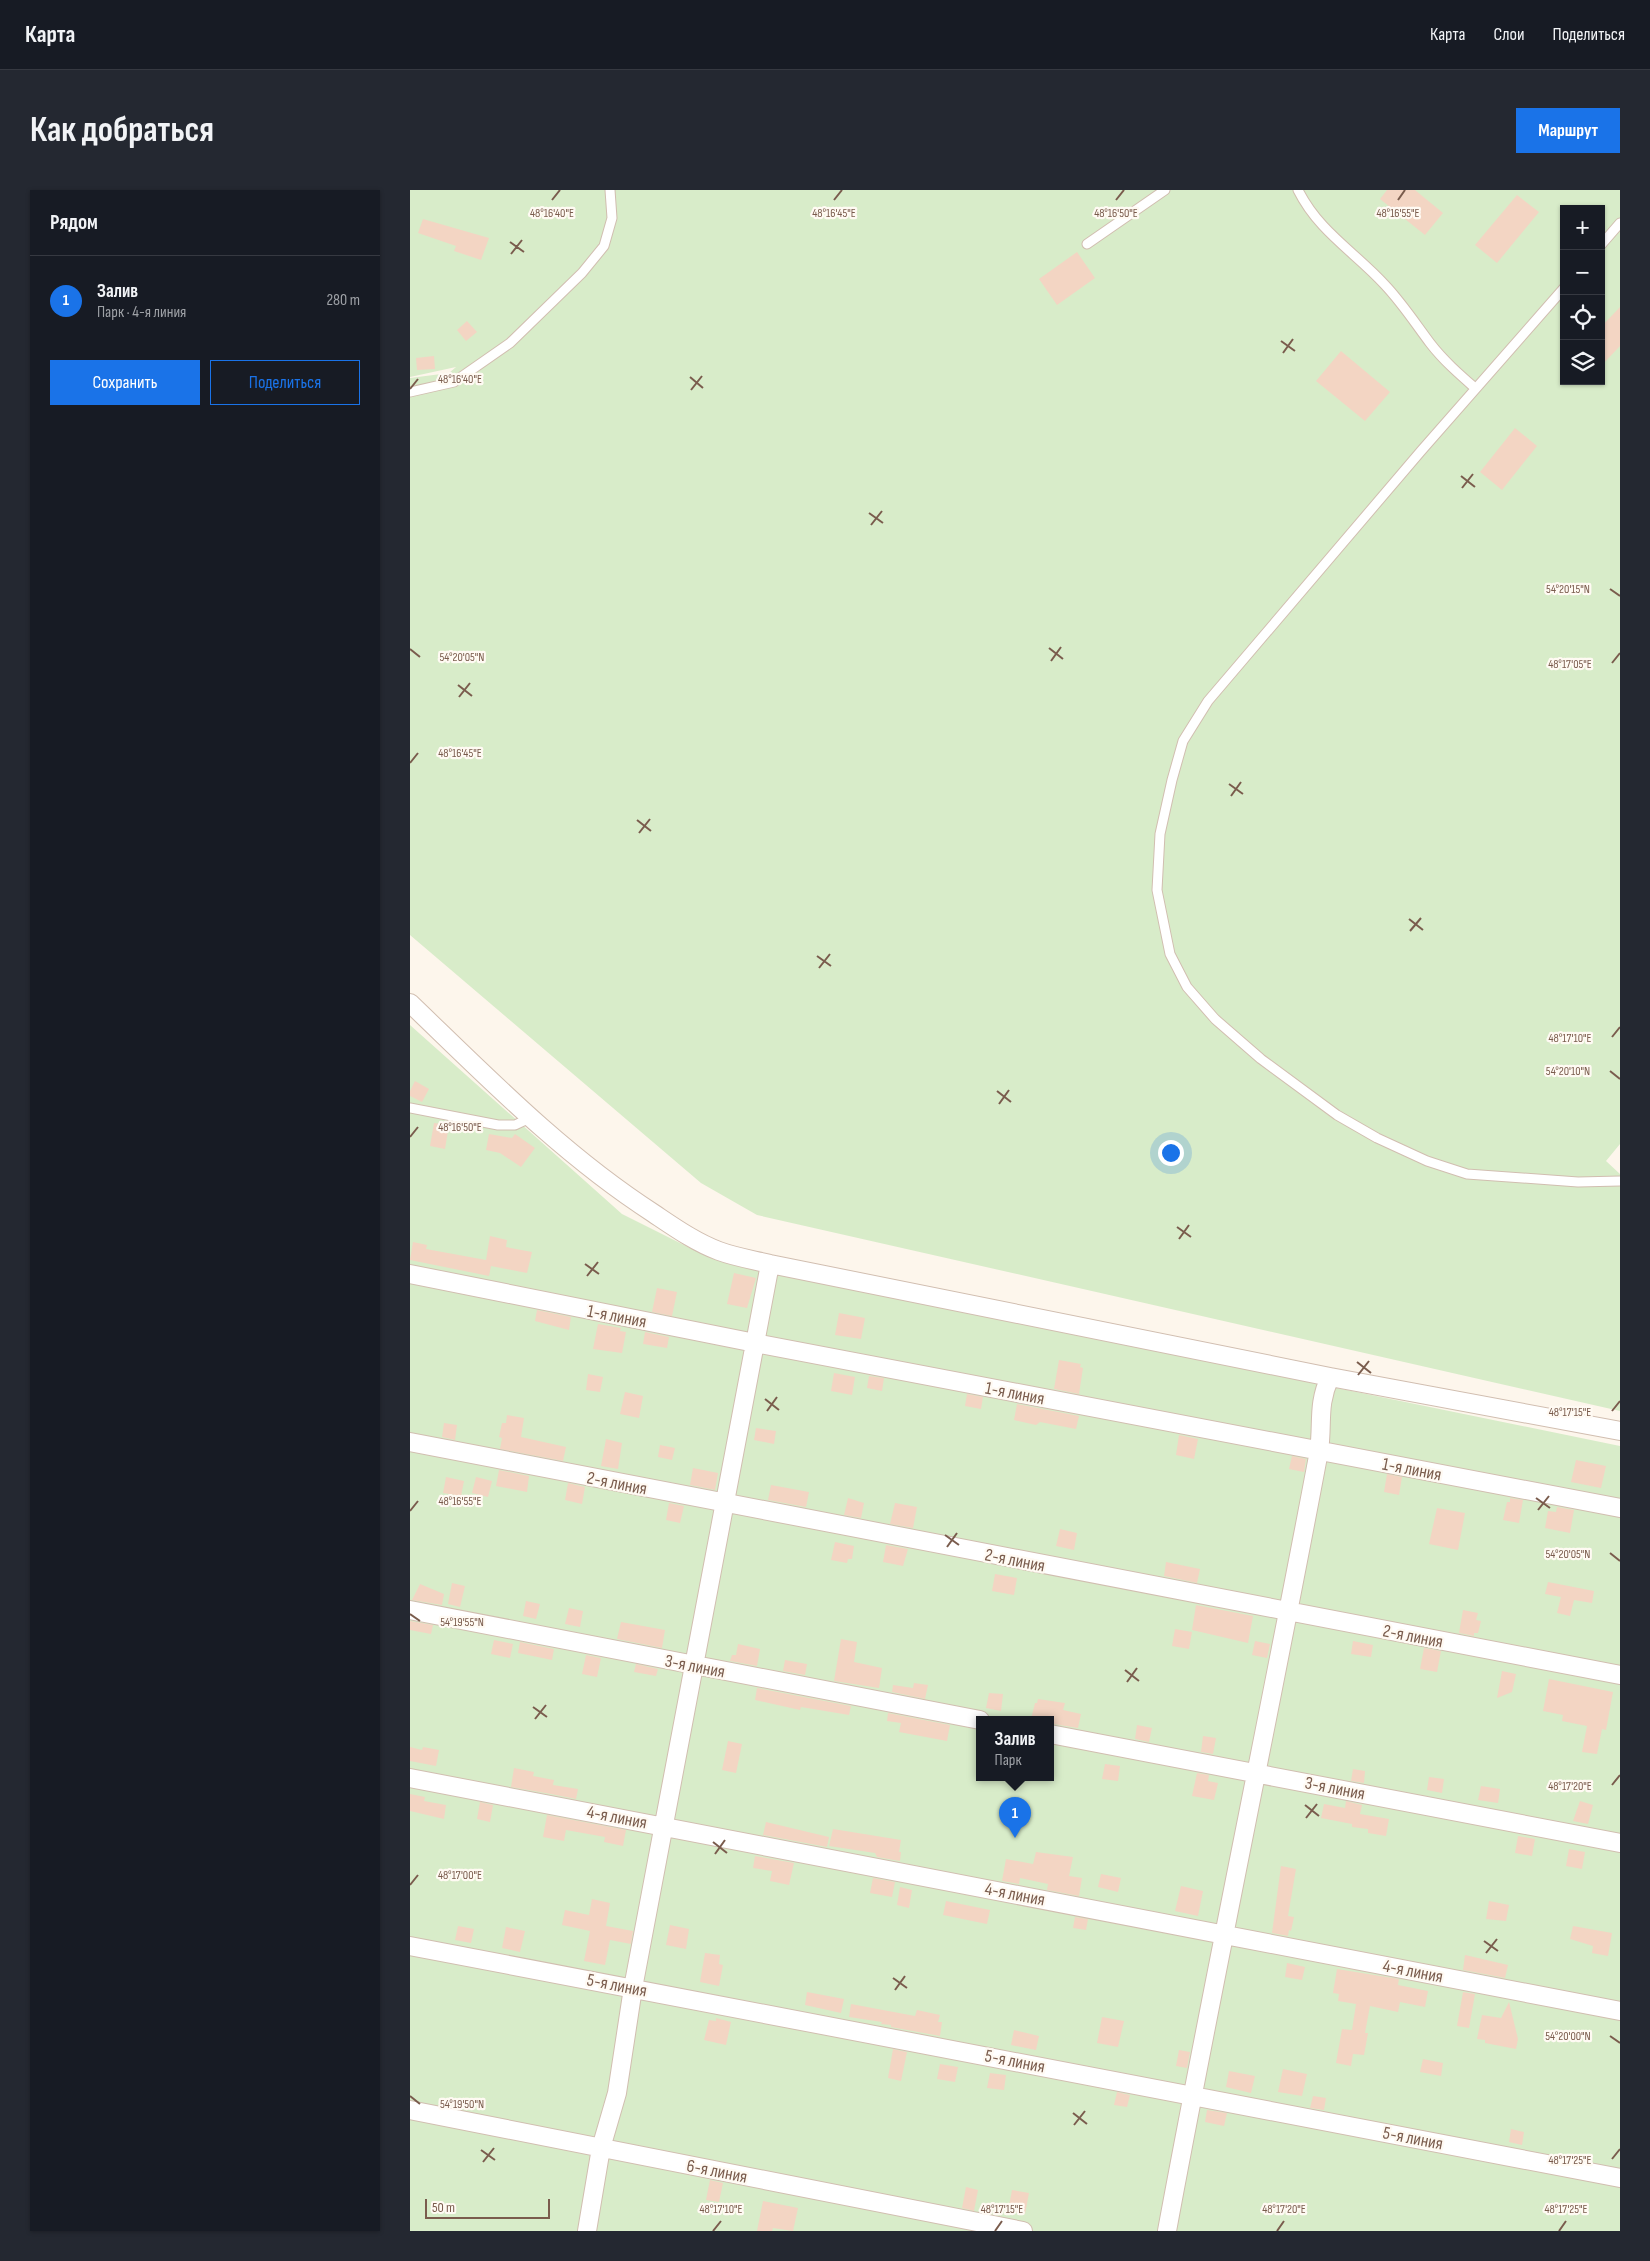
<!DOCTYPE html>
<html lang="ru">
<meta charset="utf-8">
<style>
body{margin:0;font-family:"Sofia Sans Condensed",sans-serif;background:#242831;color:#f1f3f6}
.controls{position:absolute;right:15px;top:15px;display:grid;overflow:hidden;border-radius:0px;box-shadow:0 1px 4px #0004}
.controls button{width:45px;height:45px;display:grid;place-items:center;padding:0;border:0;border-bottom:1px solid #363941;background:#171b24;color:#f1f3f6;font:25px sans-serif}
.scale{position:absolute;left:15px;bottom:12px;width:125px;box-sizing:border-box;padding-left:5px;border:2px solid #7a5c4d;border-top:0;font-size:14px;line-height:18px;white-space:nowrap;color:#7a5c4d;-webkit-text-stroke:4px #fffaf3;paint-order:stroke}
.you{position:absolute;left:760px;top:962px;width:18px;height:18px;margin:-12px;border:4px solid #fff;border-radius:50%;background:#1a73e8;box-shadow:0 0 0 8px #1a73e833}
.badge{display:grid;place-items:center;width:32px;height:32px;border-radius:50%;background:#1a73e8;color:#fff;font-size:16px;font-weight:700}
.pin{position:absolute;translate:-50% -41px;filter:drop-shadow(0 1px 2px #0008)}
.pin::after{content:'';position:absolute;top:26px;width:18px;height:15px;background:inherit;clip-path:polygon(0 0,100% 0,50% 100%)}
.popup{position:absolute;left:566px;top:1526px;width:78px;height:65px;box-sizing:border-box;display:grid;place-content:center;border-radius:0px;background:#171b24;filter:drop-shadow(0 1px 4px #0005);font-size:16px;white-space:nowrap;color:#9ea1a6}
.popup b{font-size:19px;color:#f1f3f6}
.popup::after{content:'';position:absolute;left:50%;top:100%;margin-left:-10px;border:10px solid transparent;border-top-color:#171b24}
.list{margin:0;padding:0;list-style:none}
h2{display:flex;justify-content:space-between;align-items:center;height:65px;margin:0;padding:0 20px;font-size:21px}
h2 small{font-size:16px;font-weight:400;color:#9ea1a6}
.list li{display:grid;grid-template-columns:32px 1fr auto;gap:15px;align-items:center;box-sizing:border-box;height:90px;padding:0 20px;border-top:1px solid #363941}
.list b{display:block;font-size:19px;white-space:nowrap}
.list p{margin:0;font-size:16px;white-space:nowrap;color:#9ea1a6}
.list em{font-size:16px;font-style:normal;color:#9ea1a6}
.actions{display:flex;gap:10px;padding:15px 20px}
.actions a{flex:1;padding:11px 0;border:1px solid #1a73e8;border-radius:0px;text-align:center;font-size:18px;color:#1a73e8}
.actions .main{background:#1a73e8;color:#fff}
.icon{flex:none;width:28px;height:28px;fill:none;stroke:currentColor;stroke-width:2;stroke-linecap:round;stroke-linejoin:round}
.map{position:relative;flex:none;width:1210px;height:2041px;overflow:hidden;border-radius:0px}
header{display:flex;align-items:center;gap:30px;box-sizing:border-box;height:70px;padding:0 25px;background:#171b24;border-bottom:1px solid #363941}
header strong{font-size:24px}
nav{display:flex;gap:28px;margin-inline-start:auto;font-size:18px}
.intro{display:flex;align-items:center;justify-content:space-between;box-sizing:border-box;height:120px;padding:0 30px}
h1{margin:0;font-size:35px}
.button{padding:12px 22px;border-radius:0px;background:#1a73e8;color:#fff;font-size:18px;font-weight:700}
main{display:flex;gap:30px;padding:0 30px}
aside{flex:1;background:#171b24;border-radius:0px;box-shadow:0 1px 4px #0004}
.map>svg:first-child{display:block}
</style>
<header>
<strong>Карта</strong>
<nav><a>Карта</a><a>Слои</a><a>Поделиться</a></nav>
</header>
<div class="intro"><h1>Как добраться</h1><a class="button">Маршрут</a></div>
<main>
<aside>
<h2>Рядом<small></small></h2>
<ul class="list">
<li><span class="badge">1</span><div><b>Залив</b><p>Парк · 4-я линия</p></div><em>280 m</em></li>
</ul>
<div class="actions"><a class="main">Сохранить</a><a>Поделиться</a></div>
</aside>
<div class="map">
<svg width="1210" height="2041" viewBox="0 0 1210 2041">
<rect width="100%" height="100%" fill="#fdf6ec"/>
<!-- green -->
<path fill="#d8ecc9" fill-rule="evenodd" d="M0,0H1210V954L1196,971L1210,984V1221L347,1025L291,993L0,745V188L39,183L46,177L0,187ZM1154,19H1191V191H1154Z
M0,835L212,1024L280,1058L367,1083L1210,1256V2041H0ZM570,1529H640V1587H570Z"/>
<!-- building -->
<path fill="#f3d5c3" d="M977,0H1005L1033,23L1015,45L970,9Z
M1107,5L1129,22L1087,73L1065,55Z
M13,29L79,48L71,70L44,61L46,56L8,43Z
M667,62L685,88L647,115L629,89Z
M1210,117V156L1191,176V137Z
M57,131L67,142L56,151L47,140Z
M931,161L980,202L955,231L906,191Z
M24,166L25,179L7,180L6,168Z
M1105,238L1127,256L1092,300L1070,282Z
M5,891L19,899L12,912L0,906V901Z
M24,933L39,935L35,959L20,956Z
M79,944L102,948L105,944L125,958L111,977L90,963L76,960Z
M80,1046L97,1050L96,1057L122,1062L117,1083L81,1076L79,1086L0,1070L3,1052L17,1055L16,1059L76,1070Z
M324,1083L346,1088L337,1118L317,1114Z
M247,1098L267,1102L262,1126L242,1122Z
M127,1120L161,1127L159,1140L125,1131Z
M429,1123L455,1128L451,1149L425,1145Z
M188,1134L211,1138L210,1141L216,1142L212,1163L183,1159Z
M235,1142L259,1147L257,1158L233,1154Z
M649,1170L671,1174L670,1177L673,1178L669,1204L644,1199Z
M424,1183L445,1187L442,1205L421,1201Z
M178,1184L193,1187L190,1202L176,1200Z
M459,1186L474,1188L472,1201L457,1198Z
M215,1202L233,1206L229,1228L210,1224Z
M557,1204L573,1207L571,1219L555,1216Z
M607,1214L669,1226L666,1239L630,1232L626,1235L604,1230Z
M97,1225L114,1228L111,1247L156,1257L153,1271L90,1259L92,1248L89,1247L92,1233H96Z
M34,1233L47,1235L45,1250L32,1247Z
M346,1238L366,1241L364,1254L344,1250Z
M769,1245L788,1249L784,1269L766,1265Z
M196,1249L212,1253L208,1279L191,1276Z
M250,1255L265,1258L262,1270L248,1267Z
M882,1266L896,1269L894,1282L879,1279Z
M1166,1270L1196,1276L1191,1298L1161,1292Z
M283,1278L308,1283L305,1300L280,1295Z
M89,1280L119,1286L117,1302L86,1296Z
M977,1284L992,1287L989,1305L974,1302Z
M36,1287L54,1291L51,1306L33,1303Z
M66,1287L82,1291L78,1307L62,1303Z
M158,1293L175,1297L172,1314L155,1310Z
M361,1295L399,1302L396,1317L358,1310Z
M438,1308L454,1313L451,1328L434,1325Z
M1100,1308L1113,1310L1109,1333L1093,1330L1097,1312H1100Z
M259,1313L274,1316L270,1333L256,1330Z
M485,1313L507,1317L503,1338L480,1334Z
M1147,1317L1164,1320L1160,1343L1135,1338L1138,1321L1146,1322Z
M1027,1318L1055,1323L1048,1360L1019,1354Z
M650,1339L667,1343L664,1360L646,1356Z
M425,1352L444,1356L442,1369H438L437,1373L421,1370Z
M476,1355L498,1359L493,1376L473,1372Z
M756,1372L790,1379L787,1393L754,1386Z
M585,1384L607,1388L604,1405L582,1401Z
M1138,1392L1184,1401L1182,1413L1164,1410L1160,1426L1147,1423L1151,1407L1135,1404Z
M42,1393L55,1396L50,1417L38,1414Z
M10,1394L34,1404L32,1415L2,1410Z
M116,1411L130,1414L126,1429L113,1426Z
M786,1415L843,1426L838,1453L782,1440Z
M159,1418L173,1421L170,1437L155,1434Z
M1053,1420L1068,1423L1066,1430L1071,1431L1068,1443H1064V1446L1049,1443Z
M0,1431L23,1435L21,1444L0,1440Z
M211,1432L255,1440L252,1458L207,1449Z
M765,1439L782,1442L779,1459L762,1456Z
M431,1449L447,1452L444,1472L472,1478L469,1498L424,1491Z
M84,1450L103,1454L100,1468L81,1464Z
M845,1451L860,1454L857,1468L842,1465Z
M943,1451L963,1455L961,1467L941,1464Z
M110,1452L144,1459L142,1470L108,1463Z
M328,1454L350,1459L347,1476L320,1471L322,1465H326Z
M1014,1458L1031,1461L1027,1482L1010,1479Z
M176,1465L191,1468L187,1487L172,1484Z
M375,1470L397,1474L395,1485L373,1481Z
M226,1474L248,1479L246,1486L224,1482Z
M1092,1481L1106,1484L1102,1502L1087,1508Z
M1139,1489L1203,1502L1196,1540L1192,1539L1187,1564L1172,1562L1177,1536L1152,1531L1153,1525L1133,1521Z
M504,1493L518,1495L515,1509L482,1502L483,1495L503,1498Z
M347,1498L441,1516L439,1525L391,1517L390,1520L345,1510Z
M579,1503L593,1504L591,1521L576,1518Z
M628,1509L655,1513L653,1520L671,1524L668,1538L643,1534L644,1529H621L625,1513H627Z
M478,1523L540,1535L537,1551L489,1542L491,1533L477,1531Z
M727,1535L742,1538L739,1552L725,1549Z
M793,1546L806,1548L803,1564L791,1562Z
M318,1551L332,1554L326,1583L312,1580Z
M0,1557L12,1560L13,1557L29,1560L26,1576L0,1571Z
M695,1574L710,1576L708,1591L692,1589Z
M104,1578L124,1582L123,1586L144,1590L141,1604L101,1597Z
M943,1579L955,1581L954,1593L941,1591Z
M787,1583L799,1585L798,1591L808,1593L804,1610L782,1606Z
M1019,1587L1034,1589L1032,1603L1017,1600Z
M143,1595L168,1599L166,1609L141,1604Z
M1071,1596L1090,1599L1088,1613L1068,1610Z
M0,1604L15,1607L14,1611L36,1615L34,1629L0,1621Z
M936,1611L952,1615L950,1624L979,1629L976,1646L958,1643V1639L942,1637V1634L911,1628L914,1614L935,1618Z
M1170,1611L1183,1615L1178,1634L1163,1631Z
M70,1612L83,1615L80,1632L67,1629Z
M137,1625L216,1640L213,1656L194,1652L195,1647L156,1640L154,1651L133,1647Z
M356,1632L419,1647L417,1657L353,1645Z
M423,1639L491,1650L489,1662H491L490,1671L467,1667L465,1663L419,1656Z
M1108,1646L1125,1649L1122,1666L1105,1663Z
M1159,1659L1175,1662L1172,1679L1156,1676Z
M626,1662L663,1667L659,1686L672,1688L669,1706L637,1700L638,1694L610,1688L609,1694L592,1691L596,1669L623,1674Z
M345,1666L384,1673L379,1695L360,1691L362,1681L343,1678Z
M871,1676L886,1679L878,1726L884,1727L881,1741L879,1740L878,1746L862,1743Z
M691,1684L711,1688L708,1702L688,1697Z
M463,1688L485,1692L482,1707L460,1703Z
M771,1696L793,1701L788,1726L765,1721Z
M490,1697L502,1700L499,1718L487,1715Z
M182,1709L200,1713L196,1736L223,1741L221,1754L200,1750L195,1775L174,1771L180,1741L152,1735L155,1720L179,1725Z
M536,1711L580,1720L577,1734L533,1725Z
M1079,1711L1099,1715L1096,1731L1076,1729Z
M665,1727L678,1729L676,1740L663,1738Z
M260,1735L279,1739L276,1759L256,1755Z
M48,1736L64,1739L61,1753L45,1750Z
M1163,1736L1202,1743L1198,1766L1182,1763L1183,1756L1160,1749Z
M96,1737L115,1741L110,1762L92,1758Z
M295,1763L310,1765L309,1774L313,1775L309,1796L290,1792Z
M1055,1765L1098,1775L1095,1788L1053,1780Z
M877,1773L895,1777L892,1790L875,1787Z
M927,1779L989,1789L988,1795L1018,1801L1015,1817L990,1812L988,1822L960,1816L955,1843H958L954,1865L943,1864L941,1876L926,1873L932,1839L942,1840L946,1814L928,1811L929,1804L923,1803Z
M397,1802L434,1809L431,1823L395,1815Z
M1053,1802L1065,1804L1059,1838L1047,1836Z
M1099,1812L1108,1849L1106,1859L1075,1853V1850L1067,1849L1072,1825L1091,1828Z
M441,1814L505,1826L507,1820L530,1825L528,1832H532L530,1846L481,1837V1835L471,1834L472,1832L439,1827Z
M692,1827L714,1831L708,1857L687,1853Z
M306,1828L321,1832L316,1855L294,1850L299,1830L306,1831Z
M604,1840L629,1846L626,1860L601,1855Z
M483,1859L497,1862L491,1891L478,1888Z
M769,1860L780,1862L777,1878L766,1876Z
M1013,1869L1033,1873L1031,1886L1010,1882Z
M530,1874L548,1877L545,1892L527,1889Z
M873,1879L897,1884L892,1906L868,1902Z
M819,1881L845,1886L841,1903L816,1897Z
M580,1883L596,1885L594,1900L577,1898Z
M707,1902L720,1905L717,1917L704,1915Z
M903,1906L916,1908L914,1920L900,1918Z
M797,1920L817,1923L814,1936L795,1932Z
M1101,1939L1114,1942L1112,1955L1099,1952Z
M300,1990L313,1993L309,2012L296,2010Z
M556,1997L568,2000L564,2021L552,2018Z
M602,2000L619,2003L615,2024L598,2021Z
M353,2011L388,2018L383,2041L363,2038L362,2041H347Z"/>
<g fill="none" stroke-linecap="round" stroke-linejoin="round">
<defs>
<path id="service" d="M888,0C909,42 945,62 975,95C992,113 1005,133 1020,153C1033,170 1049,184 1065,198
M677,54L755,0
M1191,55L1210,33
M1154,98L1011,261L798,511L773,551L762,590L750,644L747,700L760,764L777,797L805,829L851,869L927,925L967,948L1017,971L1057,984L1168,992L1210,991
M0,202L44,192L100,153L172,83L194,56L202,28L200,0
M0,918L88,935H105L120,928"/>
<path id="minor" d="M0,813C77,887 153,965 243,1023C264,1037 285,1052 309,1061C325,1067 344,1070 360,1074L920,1187L1210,1241
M0,1084L345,1153L1210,1318
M0,1252L1210,1485
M0,1420L570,1530
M640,1544L1210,1653
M0,1588L1210,1821
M0,1756L1210,1988
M0,1920L613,2041
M177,2041L191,1958L207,1903L223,1798L360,1074
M757,2041C805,1781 860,1522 909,1261C913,1233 907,1215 920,1187"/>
</defs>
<!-- service casing -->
<use href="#service" stroke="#d1beb0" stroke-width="11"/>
<!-- minor casing -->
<use href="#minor" stroke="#d1beb0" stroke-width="20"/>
<!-- service -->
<use href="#service" stroke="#fff" stroke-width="9"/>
<!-- minor -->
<use href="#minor" stroke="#fff" stroke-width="18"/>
</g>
<!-- ticks -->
<path fill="none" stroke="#7a5c4d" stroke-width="2" d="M142,10L150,0M424,10L432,0M706,10L714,0M988,10L995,0M100,52L114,62M101,64L112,50M871,151L885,161M873,163L883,149M280,187L293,198M0,199L8,189M281,200L292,186M1051,286L1065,297M1052,298L1063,284M459,323L473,333M461,335L472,321M1200,399L1210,406M639,458L653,469M0,459L10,467M641,471L651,457M1202,473L1210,463M48,495L62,506M49,507L60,493M0,573L8,563M819,594L833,604M821,606L831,592M227,630L241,641M229,643L240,629M999,729L1013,740M1000,741L1011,728M407,766L421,776M409,778L420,764M1202,847L1210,837M1200,881L1210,889M587,901L601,912M589,914L599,900M0,947L8,937M767,1037L781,1047M769,1049L779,1035M175,1074L189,1084M177,1086L188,1072M947,1172L961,1183M948,1185L959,1171M355,1209L369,1220M357,1221L367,1207M1202,1221L1210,1211M1126,1308L1140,1318M1128,1320L1139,1306M0,1321L8,1311M535,1345L549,1355M537,1357L547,1343M1200,1363L1210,1371M0,1424L10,1431M715,1480L729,1491M717,1492L727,1478M123,1517L137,1527M125,1529L136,1515M1202,1595L1210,1585M895,1615L909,1626M896,1628L907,1614M303,1652L317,1663M305,1664L315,1650M0,1695L8,1685M1074,1751L1088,1761M1076,1763L1087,1749M483,1788L497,1798M485,1800L495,1786M1200,1846L1210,1853M0,1906L10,1914M663,1923L677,1934M664,1935L675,1921M71,1960L85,1970M1202,1969L1210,1959M73,1972L84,1958M303,2041L311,2031M585,2041L592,2031M867,2041L874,2031M1149,2041L1156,2031"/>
<g text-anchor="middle" stroke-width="4.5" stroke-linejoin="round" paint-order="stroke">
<!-- street labels -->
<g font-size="18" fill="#7a5c4d" stroke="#fffaf3">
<text transform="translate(207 1126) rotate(11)" y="6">1-я линия</text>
<text transform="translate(605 1203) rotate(11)" y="6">1-я линия</text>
<text transform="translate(1002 1279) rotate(11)" y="6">1-я линия</text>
<text transform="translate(207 1293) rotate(11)" y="6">2-я линия</text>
<text transform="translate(605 1370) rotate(11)" y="6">2-я линия</text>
<text transform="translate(1003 1446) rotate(11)" y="6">2-я линия</text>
<text transform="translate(285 1476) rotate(11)" y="6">3-я линия</text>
<text transform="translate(925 1598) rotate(11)" y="6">3-я линия</text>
<text transform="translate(207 1627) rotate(11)" y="6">4-я линия</text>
<text transform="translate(605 1704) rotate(11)" y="6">4-я линия</text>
<text transform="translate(1003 1781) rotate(11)" y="6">4-я линия</text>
<text transform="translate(207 1795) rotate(11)" y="6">5-я линия</text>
<text transform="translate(605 1871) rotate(11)" y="6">5-я линия</text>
<text transform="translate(1003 1948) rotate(11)" y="6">5-я линия</text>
<text transform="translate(307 1981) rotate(11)" y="6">6-я линия</text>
</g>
</g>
<g font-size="12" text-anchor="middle" fill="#7a5c4d" stroke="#fffaf3" stroke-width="4.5" stroke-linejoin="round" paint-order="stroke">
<text x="142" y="27">48°16'40"E</text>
<text x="424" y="27">48°16'45"E</text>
<text x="706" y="27">48°16'50"E</text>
<text x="988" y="27">48°16'55"E</text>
<text x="50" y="193">48°16'40"E</text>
<text x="1158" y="403">54°20'15"N</text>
<text x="52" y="471">54°20'05"N</text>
<text x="1160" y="478">48°17'05"E</text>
<text x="50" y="567">48°16'45"E</text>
<text x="1160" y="852">48°17'10"E</text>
<text x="1158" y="885">54°20'10"N</text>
<text x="50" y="941">48°16'50"E</text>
<text x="1160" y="1226">48°17'15"E</text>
<text x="50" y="1315">48°16'55"E</text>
<text x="1158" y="1368">54°20'05"N</text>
<text x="52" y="1436">54°19'55"N</text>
<text x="1160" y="1600">48°17'20"E</text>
<text x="50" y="1689">48°17'00"E</text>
<text x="1158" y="1850">54°20'00"N</text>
<text x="52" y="1918">54°19'50"N</text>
<text x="1160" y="1974">48°17'25"E</text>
<text x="311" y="2023">48°17'10"E</text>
<text x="592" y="2023">48°17'15"E</text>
<text x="874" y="2023">48°17'20"E</text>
<text x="1156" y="2023">48°17'25"E</text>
</g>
</svg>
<div class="controls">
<button>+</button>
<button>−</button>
<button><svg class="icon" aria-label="locate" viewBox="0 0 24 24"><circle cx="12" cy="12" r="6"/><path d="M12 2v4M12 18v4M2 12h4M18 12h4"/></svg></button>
<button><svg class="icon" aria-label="layers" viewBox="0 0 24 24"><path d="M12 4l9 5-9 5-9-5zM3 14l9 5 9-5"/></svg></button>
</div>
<div class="scale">50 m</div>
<div class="you"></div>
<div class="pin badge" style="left:605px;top:1648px">1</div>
<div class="popup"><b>Залив</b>Парк</div>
</div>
</main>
